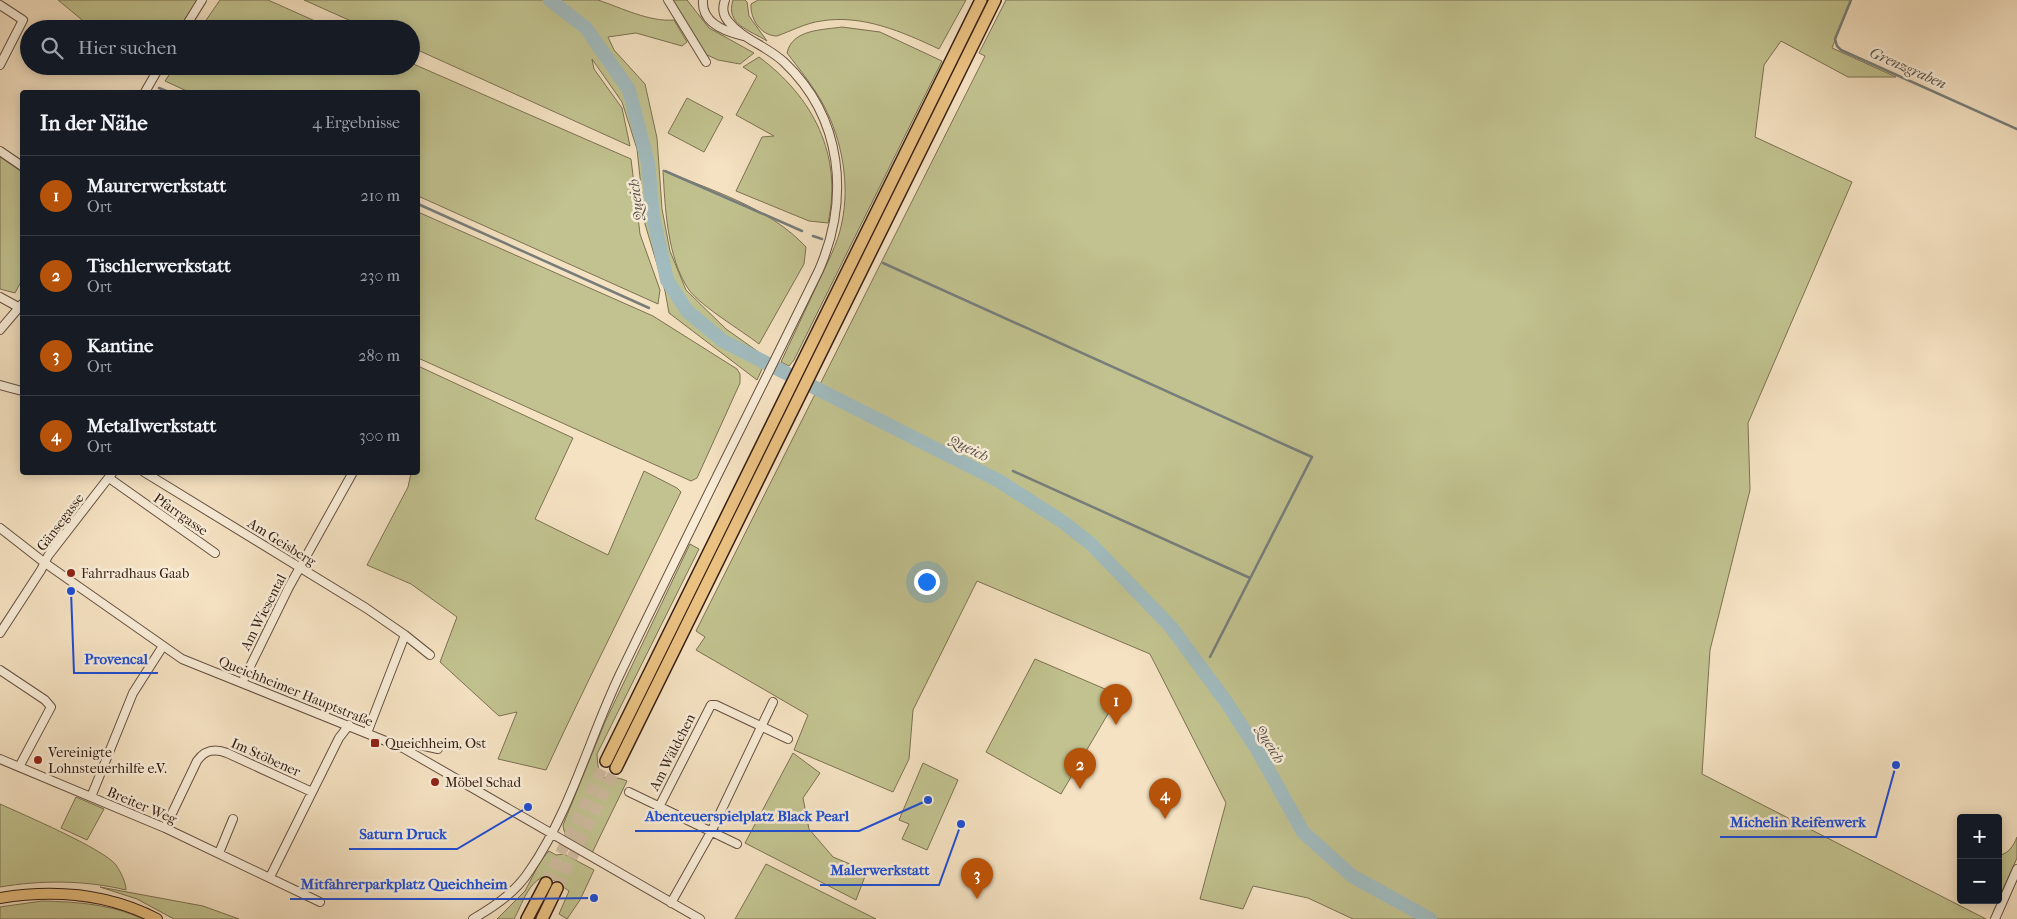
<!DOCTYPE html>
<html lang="de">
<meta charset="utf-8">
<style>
body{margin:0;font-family:"IM FELL French Canon",serif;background:#20242c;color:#f1f3f6}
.controls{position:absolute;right:15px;bottom:15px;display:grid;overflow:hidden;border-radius:5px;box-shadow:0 2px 12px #0003}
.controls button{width:45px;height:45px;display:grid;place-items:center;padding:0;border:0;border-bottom:1px solid #363941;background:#171b24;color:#f1f3f6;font:25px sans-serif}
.you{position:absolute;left:926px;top:581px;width:18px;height:18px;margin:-12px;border:4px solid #fff;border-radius:50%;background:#1a73e8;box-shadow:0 0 0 8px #1a73e833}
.badge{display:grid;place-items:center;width:32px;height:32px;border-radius:50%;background:#b45309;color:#fff;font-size:16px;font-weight:700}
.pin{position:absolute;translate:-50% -41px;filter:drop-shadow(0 1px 2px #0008)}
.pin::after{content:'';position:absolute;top:26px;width:18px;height:15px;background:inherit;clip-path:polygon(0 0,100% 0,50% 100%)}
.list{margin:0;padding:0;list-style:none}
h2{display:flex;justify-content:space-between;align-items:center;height:65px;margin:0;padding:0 20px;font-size:21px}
h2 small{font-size:16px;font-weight:400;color:#9ea1a6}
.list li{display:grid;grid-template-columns:32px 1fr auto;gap:15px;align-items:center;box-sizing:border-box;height:80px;padding:0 20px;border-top:1px solid #363941}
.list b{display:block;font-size:19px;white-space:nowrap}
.list p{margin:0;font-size:16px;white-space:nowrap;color:#9ea1a6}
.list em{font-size:16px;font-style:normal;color:#9ea1a6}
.icon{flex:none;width:28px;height:28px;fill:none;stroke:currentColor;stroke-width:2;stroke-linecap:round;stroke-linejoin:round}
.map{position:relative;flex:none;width:2017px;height:919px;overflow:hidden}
.search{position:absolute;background:#171b24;box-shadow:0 2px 12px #0003;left:20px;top:20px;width:400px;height:55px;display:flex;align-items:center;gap:12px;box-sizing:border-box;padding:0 18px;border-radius:28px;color:#9ea1a6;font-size:19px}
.panel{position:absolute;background:#171b24;box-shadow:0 2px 12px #0003;left:20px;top:90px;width:400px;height:385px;border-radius:5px}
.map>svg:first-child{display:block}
</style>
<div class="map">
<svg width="2017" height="919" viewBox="0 0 2017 919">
<rect width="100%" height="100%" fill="#f5e2c2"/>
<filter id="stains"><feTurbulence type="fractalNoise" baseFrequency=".004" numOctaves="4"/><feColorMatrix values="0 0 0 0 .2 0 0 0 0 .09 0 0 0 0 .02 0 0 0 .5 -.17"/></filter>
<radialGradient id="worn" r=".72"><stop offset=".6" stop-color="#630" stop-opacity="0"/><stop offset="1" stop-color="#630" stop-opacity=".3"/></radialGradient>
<!-- green -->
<path fill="#c1c28f" stroke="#7c7152" d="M58,0H202L184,29H93Z
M220,0H268L333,29H200Z
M304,0H598C622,8 649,22 674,20L687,42L682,46L636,33L608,37L614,50L645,84L657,138L662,209L670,251L686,290L726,329L767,358L757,380L669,313L665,291L645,224L637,149L622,102L592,59L594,69L622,108L630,146L411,47V29H369Z
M672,0H687L709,28L754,53L740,64L718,60L705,54Z
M733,0H745L747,2L749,16L767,41C750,30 725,25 733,0Z
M758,0H966L939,49C903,32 862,14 821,21C806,23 791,31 777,36C761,36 750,19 751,4Z
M1006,0H1851L1832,48L1896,77H1848L1781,41L1764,65L1755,137L1852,182L1748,423L1750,490L1710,650L1702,774L1986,919H1353L1308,898L1253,886L1243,909L1200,899L1226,803L1150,654L977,581L913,710L909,759L893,792L794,750L808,715L696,650L705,637L696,631L985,56L979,53Z
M842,27L880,32L942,61L794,360L789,366L781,362C793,336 805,311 817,285C826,265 838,244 842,222C850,184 842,140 824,106C814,87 800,70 787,53C792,29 823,30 842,27Z
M759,57C813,97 843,155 828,223L809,221L736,191L762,137L774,136L736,115L757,76L743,67Z
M411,63L631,159L640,234L660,290L658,304L418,196V92H189L165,81L175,66H411Z
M687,98L723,117L704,152L668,133Z
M0,157L22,172V280L15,293L0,289Z
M663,170C712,191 769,207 806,247L804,264L759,344C741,330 702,307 689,290C667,258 665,207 663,170Z
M418,212L653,316L737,369L740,374V383L697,478L691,481L418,358Z
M418,366L573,438L535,519L608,555L644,471L677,488L681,492C636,585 589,677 546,770L498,759L517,712L499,716L440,662L457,617L411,584L367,565L408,487L411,473L418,472Z
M690,544L699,549L597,754C599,790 605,771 627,781L592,853C579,845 564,841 563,825L605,722Z
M1035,659L1119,695L1061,794L986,752Z
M793,753L820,773L803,798L809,829L833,857L867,871L856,900L745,843Z
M923,763L958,780L927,850L902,839L909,824L899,820Z
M76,797L104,809L87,840L61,828Z
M0,804C22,814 104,849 116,865C120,871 126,882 126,890C85,880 41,880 0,887Z
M2017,837V858L2001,894L1998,896V856C2009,853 2013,847 2017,837Z
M549,851L556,855L564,854L594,870L580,900L567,919L559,914L569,891L547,876C529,879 522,905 514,919H497L525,891L541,860Z
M766,864L876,919H735Z
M100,887L203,906L239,919H174L137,899Z
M42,901C78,902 110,904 143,919H0V907Z"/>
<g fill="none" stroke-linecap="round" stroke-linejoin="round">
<!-- stream -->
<path stroke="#767d7b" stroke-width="2.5" d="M1851,0L1835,39L1837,46L1841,50L2017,129
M159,88L169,92
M665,171L802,231
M418,204L649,308
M813,236L822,239
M883,263L1312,457L1210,657
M1013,471L1250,578
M1203,670L1204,668"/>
<!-- river -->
<path stroke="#a1bbbe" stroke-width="14" d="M550,0L586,28L629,90L648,163L653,216L667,280L687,311L723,341L999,481L1063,522L1091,544L1171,627L1227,703L1258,751L1303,832L1352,876L1430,919"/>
<!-- highway-tunnel -->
<path stroke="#cfbba0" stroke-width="11" stroke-dasharray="11 5.5" stroke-linecap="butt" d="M546,883L606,761
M557,888L616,768"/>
<defs>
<path id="minor" d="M668,0L706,62
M703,0C701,23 726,32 744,36
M0,5L23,20L0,65
M184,29L202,0
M145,92L160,66
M0,151L22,166
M0,297L20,308
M0,330L22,304
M0,385L22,391
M144,472L366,608L405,635L367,733
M109,478L215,553
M0,528L45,563L182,659L403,748L700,919
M0,633L41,570L48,556L113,472
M405,635L430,655
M0,670L45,700L51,707L19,767
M242,683L289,587L352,474
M403,748L415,744L438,749
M0,759L165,828L320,902
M629,792L737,844
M91,797L133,693L163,646
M659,807L711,705H716L788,739
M165,828L197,761C205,750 214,748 227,753L312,792
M219,853L233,819
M270,877L339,738L349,725
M671,903L711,832L773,702
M473,919C495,906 516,892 530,870C571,810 589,739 620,674C685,539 753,405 819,270C850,198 843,118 784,62C767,46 742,39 728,21C723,15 722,8 725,0
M1995,919L2017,869"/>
<path id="major" d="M0,898C55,889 107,893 157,919"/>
<path id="highway" d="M606,761L981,0
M616,768L995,0
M527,919L546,883
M542,919L557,888"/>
</defs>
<!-- minor casing -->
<use href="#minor" stroke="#665041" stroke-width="10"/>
<!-- major casing -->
<use href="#major" stroke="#362016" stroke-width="12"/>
<!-- highway casing -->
<use href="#highway" stroke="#362016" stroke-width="14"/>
<!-- minor -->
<use href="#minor" stroke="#f8ecd7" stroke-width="8"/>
<!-- major -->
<use href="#major" stroke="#eac181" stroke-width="10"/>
<!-- highway -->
<use href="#highway" stroke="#eac181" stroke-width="11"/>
</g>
<!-- markers -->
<g fill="#8f2418" stroke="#f8ecd7" stroke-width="2">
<circle cx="71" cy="573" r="5"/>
<rect x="370" y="738" width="10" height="10" rx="2.5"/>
<circle cx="38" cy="760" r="5"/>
<circle cx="435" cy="782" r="5"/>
</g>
<g text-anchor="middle" stroke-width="5" stroke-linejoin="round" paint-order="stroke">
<!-- street labels -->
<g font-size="14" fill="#362016" stroke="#f8ecd7">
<text transform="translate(181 514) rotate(35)" y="5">Pfarrgasse</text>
<text transform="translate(60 522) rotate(-53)" y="5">Gänsegasse</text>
<text transform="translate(282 542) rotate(32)" y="5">Am Geisberg</text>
<text transform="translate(263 612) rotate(-63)" y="5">Am Wiesental</text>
<text transform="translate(296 691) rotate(22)" y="5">Queichheimer Hauptstraße</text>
<text transform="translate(672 752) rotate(-63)" y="5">Am Wäldchen</text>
<text transform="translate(266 757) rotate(24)" y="5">Im Stöbener</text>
<text transform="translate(142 805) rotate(23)" y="5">Breiter Weg</text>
</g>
<!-- poi labels -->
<g font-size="14" fill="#362016" stroke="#f8ecd7" text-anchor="start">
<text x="81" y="578">Fahrradhaus Gaab</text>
<text x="385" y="748">Queichheim, Ost</text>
<text x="48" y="757">Vereinigte<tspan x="48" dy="16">Lohnsteuerhilfe e.V.</tspan></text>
<text x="445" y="787">Möbel Schad</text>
</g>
<!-- water labels -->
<g font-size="15" font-style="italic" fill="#564e48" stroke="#f8ecd7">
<text transform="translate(1908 68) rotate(24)" y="5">Grenzgraben</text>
<text transform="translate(636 200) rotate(-97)" y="5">Queich</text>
<text transform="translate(969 448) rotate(27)" y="5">Queich</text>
<text transform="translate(1270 744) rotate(59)" y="5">Queich</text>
</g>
</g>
<!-- callouts -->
<path fill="none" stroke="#1d4ed8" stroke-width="2" d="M71 591L74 673H158M928 800L859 831H635M1896 765L1876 837H1720M528 807L457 849H349M961 824L939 885H820M594 898L517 899H290"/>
<g fill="#1d4ed8" stroke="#f8ecd7" stroke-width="2">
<circle cx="71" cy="591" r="5"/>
<circle cx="928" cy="800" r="5"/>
<circle cx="1896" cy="765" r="5"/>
<circle cx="528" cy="807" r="5"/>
<circle cx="961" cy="824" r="5"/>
<circle cx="594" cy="898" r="5"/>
</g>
<g font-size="15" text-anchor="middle" font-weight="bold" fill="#1d4ed8" stroke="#f8ecd7" stroke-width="5" stroke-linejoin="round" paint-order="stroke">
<text x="116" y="664">Provencal</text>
<text x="747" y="821">Abenteuerspielplatz Black Pearl</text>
<text x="1798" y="827">Michelin Reifenwerk</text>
<text x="403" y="839">Saturn Druck</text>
<text x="880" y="875">Malerwerkstatt</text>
<text x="404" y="889">Mitfahrerparkplatz Queichheim</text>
</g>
<rect width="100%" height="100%" filter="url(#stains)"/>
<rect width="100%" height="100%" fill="url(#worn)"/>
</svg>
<div class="controls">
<button>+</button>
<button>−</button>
</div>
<div class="you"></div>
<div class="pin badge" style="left:1116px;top:725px">1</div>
<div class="pin badge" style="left:1080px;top:789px">2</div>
<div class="pin badge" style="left:977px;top:899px">3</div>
<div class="pin badge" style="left:1165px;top:819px">4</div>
<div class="search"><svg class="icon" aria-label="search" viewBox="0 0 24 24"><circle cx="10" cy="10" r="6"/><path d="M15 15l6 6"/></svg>Hier suchen</div>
<section class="panel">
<h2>In der Nähe<small>4 Ergebnisse</small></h2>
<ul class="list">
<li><span class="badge">1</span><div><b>Maurerwerkstatt</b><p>Ort</p></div><em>210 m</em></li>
<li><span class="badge">2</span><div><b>Tischlerwerkstatt</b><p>Ort</p></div><em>230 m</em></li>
<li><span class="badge">3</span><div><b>Kantine</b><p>Ort</p></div><em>280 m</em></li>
<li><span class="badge">4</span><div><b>Metallwerkstatt</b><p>Ort</p></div><em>300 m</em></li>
</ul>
</section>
</div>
